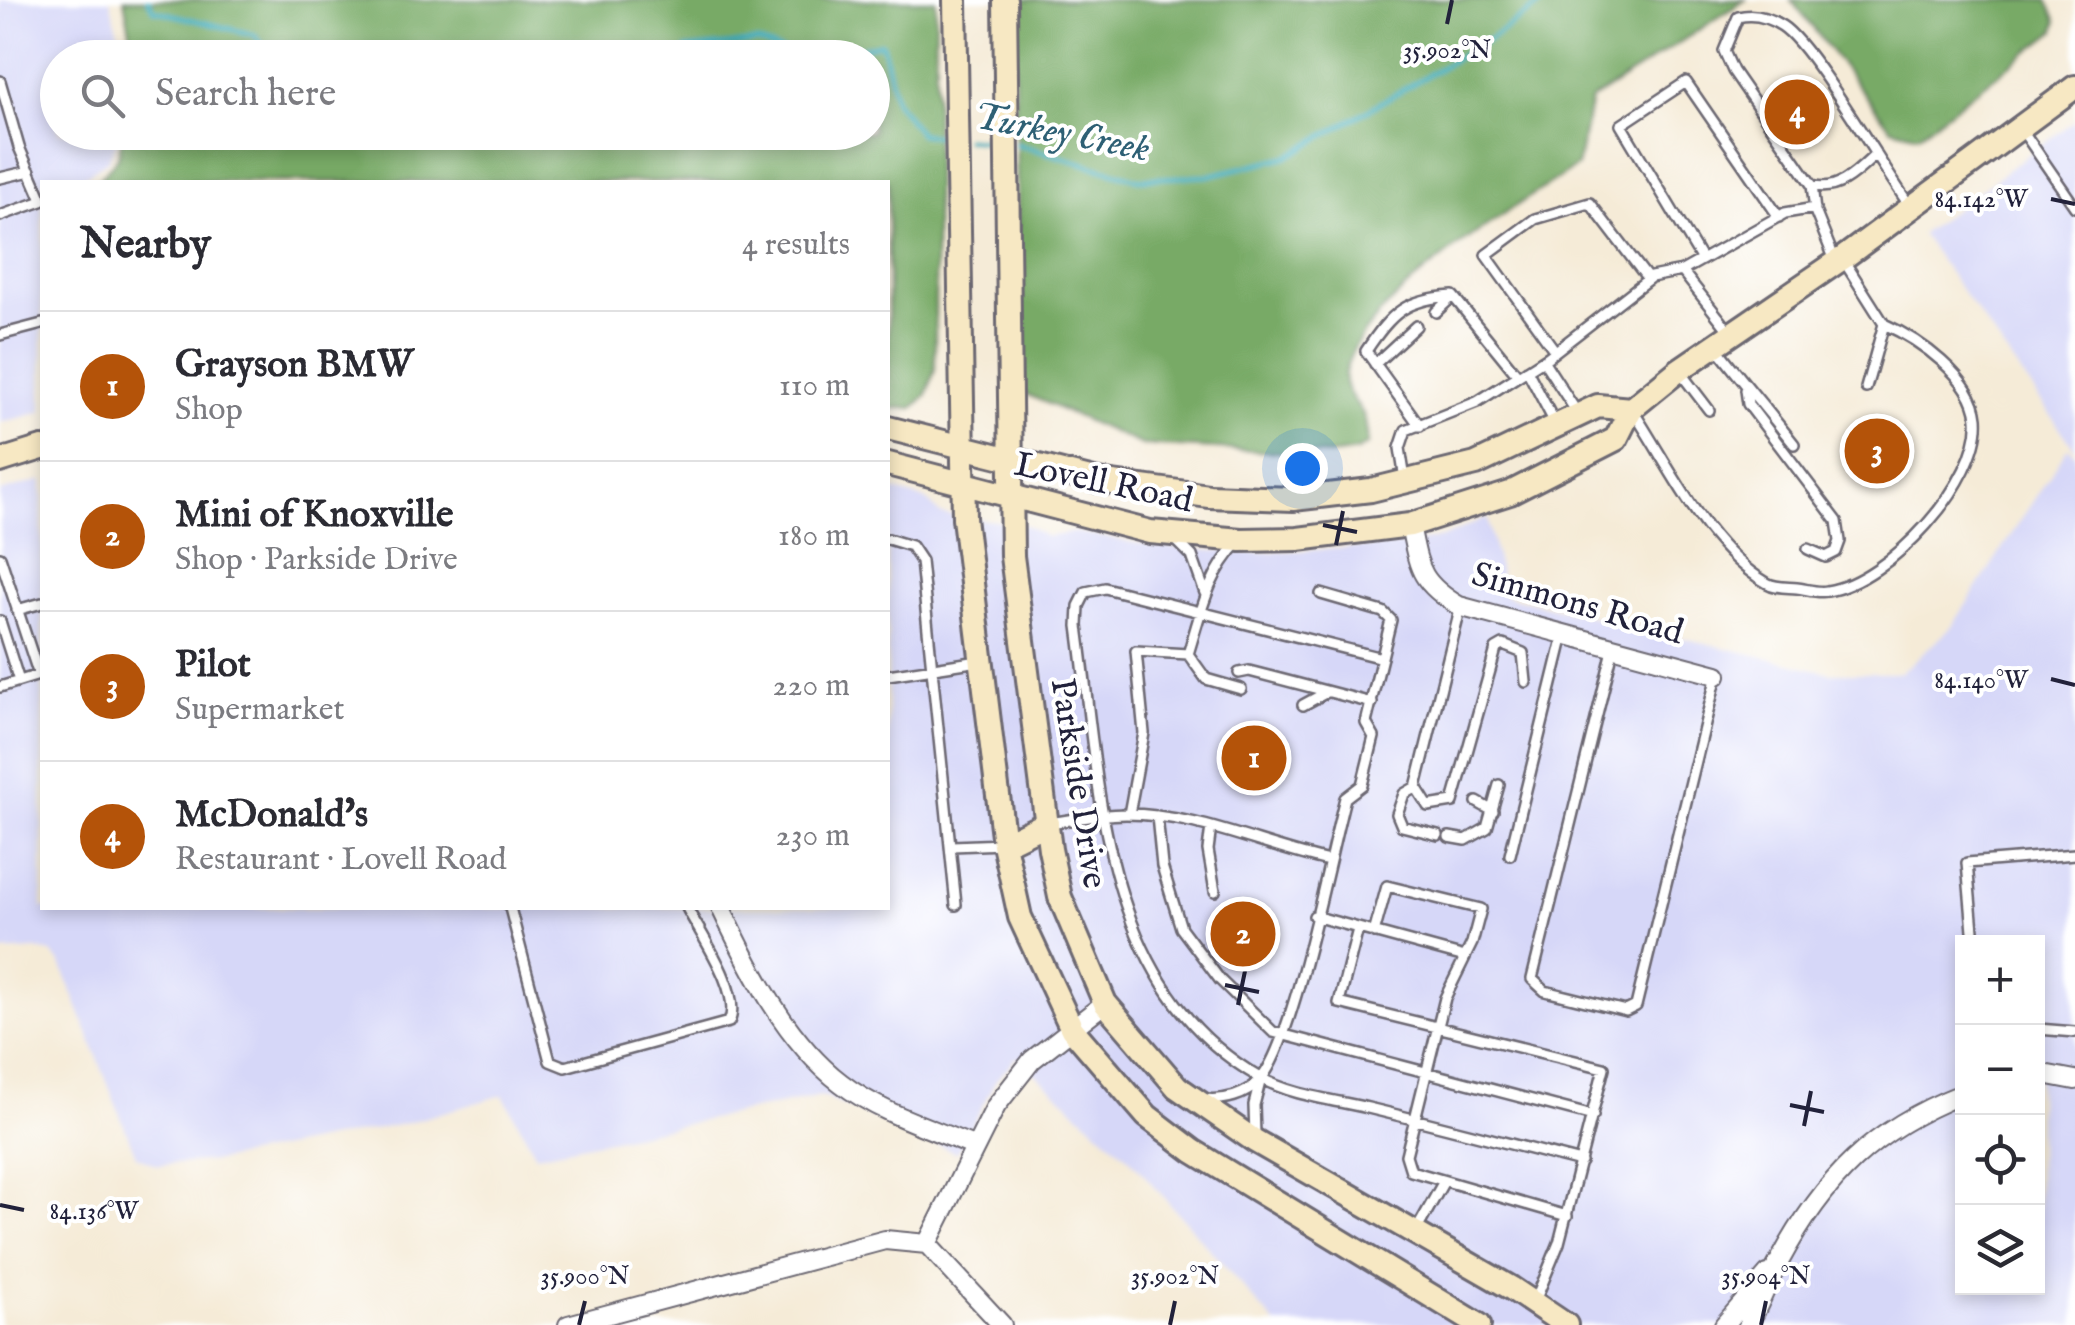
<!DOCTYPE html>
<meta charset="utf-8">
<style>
body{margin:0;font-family:"IM FELL English",serif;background:#f2f2f3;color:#2b2b33}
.controls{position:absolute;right:30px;bottom:30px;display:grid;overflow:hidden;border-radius:0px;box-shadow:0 5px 15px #0003}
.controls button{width:90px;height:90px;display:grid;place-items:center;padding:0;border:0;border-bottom:2px solid #e1e1e2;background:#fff;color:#2b2b33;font:50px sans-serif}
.you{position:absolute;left:1302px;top:468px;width:35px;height:35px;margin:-25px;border:8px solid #fff;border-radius:50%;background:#1a73e8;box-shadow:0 0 0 15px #1a73e833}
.badge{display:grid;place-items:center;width:65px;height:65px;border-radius:50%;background:#b45309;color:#fff;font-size:32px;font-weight:700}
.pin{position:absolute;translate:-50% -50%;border:5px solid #fff;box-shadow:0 2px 10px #0006}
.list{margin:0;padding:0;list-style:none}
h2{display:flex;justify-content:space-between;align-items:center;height:130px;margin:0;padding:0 40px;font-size:42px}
h2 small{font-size:32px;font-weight:400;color:#7c7c81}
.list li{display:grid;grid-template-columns:65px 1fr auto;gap:30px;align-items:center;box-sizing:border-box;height:150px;padding:0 40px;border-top:2px solid #e1e1e2}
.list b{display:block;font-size:38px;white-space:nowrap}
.list p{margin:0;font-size:32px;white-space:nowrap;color:#7c7c81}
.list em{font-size:32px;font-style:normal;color:#7c7c81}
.icon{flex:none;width:55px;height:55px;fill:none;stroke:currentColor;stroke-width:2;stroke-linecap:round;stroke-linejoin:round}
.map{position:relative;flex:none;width:2075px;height:1325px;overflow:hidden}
.search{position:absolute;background:#fff;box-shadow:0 5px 15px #0003;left:40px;top:40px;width:850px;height:110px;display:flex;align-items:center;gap:25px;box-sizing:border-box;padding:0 35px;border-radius:55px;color:#7c7c81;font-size:38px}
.panel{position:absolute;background:#fff;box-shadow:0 5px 15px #0003;left:40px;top:180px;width:850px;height:730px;border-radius:0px}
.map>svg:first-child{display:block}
</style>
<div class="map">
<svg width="2075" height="1325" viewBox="0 0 2075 1325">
<rect width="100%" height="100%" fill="#fff"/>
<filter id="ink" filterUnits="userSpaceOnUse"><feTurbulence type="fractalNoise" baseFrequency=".01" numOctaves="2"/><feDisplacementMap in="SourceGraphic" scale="20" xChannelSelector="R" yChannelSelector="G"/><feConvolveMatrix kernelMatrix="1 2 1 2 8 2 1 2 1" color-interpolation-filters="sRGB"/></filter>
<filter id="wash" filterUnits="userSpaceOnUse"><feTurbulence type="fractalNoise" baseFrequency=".0048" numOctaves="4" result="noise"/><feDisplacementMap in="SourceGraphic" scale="40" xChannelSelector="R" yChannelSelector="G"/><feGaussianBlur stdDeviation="2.25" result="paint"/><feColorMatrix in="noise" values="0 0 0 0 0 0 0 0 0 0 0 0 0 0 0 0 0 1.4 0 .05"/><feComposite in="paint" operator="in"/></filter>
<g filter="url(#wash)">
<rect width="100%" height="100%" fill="#f5ebd7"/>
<!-- built -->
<path fill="#d6d7f8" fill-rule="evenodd" d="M0,0H110L124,57L58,58V132L121,133L108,160L82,178L83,182H42V412L0,423Z
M2075,120V449L1921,234Z
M2068,447L2075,454V1325H1276L1132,1161L1017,1057L996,1080L957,1153L821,1096L536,1155L503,1095L403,1124L218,1161L157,1165L136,1156L61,964L51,953L36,950L0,952V492L42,480V908H888V489L927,500L940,514L1025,525L1047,537L1075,532L1158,547L1250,553L1391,546L1442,538L1487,517L1505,596L1831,673H1900L1951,628ZM1962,942H2038V1288H1962Z"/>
<!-- forest -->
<path fill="#78aa66" stroke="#4d6650" stroke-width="2.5" d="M124,0H936L935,369L927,395L913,408H888V182H97L118,157L123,133L872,132V58L135,57Z
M1013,0H1745L1591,100L1577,166C1516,207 1359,299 1345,373C1342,389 1356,401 1363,414C1367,422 1367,435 1368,444L1357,451L1330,455L1142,445L1021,392Z
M1791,0H2047L2057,21L2055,31L1918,135L1891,128Z"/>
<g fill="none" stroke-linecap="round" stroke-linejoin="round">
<!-- stream -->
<path stroke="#3cabbb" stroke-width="5" d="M148,0L154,10L255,35L272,58
M501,58L511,53L525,58
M681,58L686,49L757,42L803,58
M825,58L882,43L895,101L920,134L950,137
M966,139L1000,142
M1016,144L1137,179L1207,176L1289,156L1493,37L1547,0"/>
</g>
</g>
<g filter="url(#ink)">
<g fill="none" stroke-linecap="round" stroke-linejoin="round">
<defs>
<path id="lane" d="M0,81L19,147L42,200
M2022,130L2075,207
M0,178L30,171
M1812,185C1837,193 1857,172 1874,156
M0,216L42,201
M1702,260L1621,125L1686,82L1779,217
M1844,261L1884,324L1866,388
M1836,263L1815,211L1812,185L1733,71L1724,51L1738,17C1753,13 1768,17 1782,26C1812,45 1883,169 1910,206
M1682,271L1730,332
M1436,312L1453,296
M0,335L42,324
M1716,347C1742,381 1768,411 1794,444
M1555,351L1486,255L1535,219L1590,203L1648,279
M1543,360L1578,414
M1375,364L1416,326
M1527,370L1556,425
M1680,372L1709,410
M1746,390L1748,404L1837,521L1840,541L1836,552L1826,557L1808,549
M1633,411C1672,470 1705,546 1767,583C1775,588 1787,587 1797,588C1806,589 1818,593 1827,591C1888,582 1982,480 1977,418C1973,377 1918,339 1884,324
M1420,426L1366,351C1392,312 1406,299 1453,296L1518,376
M1405,479L1400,448L1406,430L1477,402L1548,357L1651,277L1682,271L1785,213L1815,208
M888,539L911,546L921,561L956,905
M1176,540L1192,556L1205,593
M0,557L39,675L0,687
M17,610L42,603
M0,621L19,681
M1614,646L1532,979L1545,991L1626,1011L1636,1006L1717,675
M1188,654C1201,612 1208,574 1239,542
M1188,654L1206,679L1241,689
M1382,658L1105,588L1086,592L1079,606L1078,626C1100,787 1100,985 1259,1077C1289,1095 1334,1100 1368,1108C1439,1125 1510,1144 1581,1162
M1239,673L1249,671L1372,703
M888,675L979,661
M1303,705L1327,692
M1416,787L1428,806L1453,802L1496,649L1503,645L1523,653L1526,682
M1477,802L1493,811
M1129,814L1144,733L1136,651L1188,654
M1157,816L1162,866L1181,928L1220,980L1273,1032L1593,1116
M1050,823C1075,819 1101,814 1126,814C1197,814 1261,846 1329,861
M1211,827L1208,850L1215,891
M1438,835L1402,826L1397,814L1404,794L1416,787L1461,606
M1449,837L1466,840L1487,828L1499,785
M952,846L1004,844
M1510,855L1564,635
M510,908L550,1061L565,1067L729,1022C743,994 701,935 687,908
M1314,916L1465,957
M1358,929L1339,1003L1604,1068L1559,1243L1535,1301
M1374,933L1387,886L1481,909L1472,943L1445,998L1406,1155L1411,1171L1567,1216
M1974,942L1967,863L2075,854
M2038,1029L2075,1032
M1204,1099C1224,1101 1246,1096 1260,1080C1294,1042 1329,858 1345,798L1362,785L1374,737L1366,723L1391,620L1383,612L1321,594
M1255,1135L1254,1105L1260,1082
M1416,1231L1444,1181"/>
<path id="street" d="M1410,525C1419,568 1419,582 1459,606L1717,675
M721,908C750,969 786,1041 841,1083C878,1112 930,1128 973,1146
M2038,1073L2075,1080
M927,1244L996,1106L1032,1060L1105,1003
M568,1325L885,1240L927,1244L1002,1325
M1724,1325L1768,1274
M1748,1325C1760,1305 1767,1282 1779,1262C1824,1178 1873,1129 1962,1094"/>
<path id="secondary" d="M955,0L964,518L1004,844L1020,917L1072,1029L1147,1116L1193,1151L1479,1325
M1005,0L1012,556L1050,849L1060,897L1105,1003L1177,1087L1255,1141L1511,1288L1566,1325
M888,428L1098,481L1209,496L1293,499L1371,490L1476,464L1598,406L1631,409
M0,461L42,448
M888,464L1150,532L1241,540L1298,539L1410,525L1510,493L1616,439L1631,409L1679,370L1843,258L2075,87
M1004,844L1047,823"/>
</defs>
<!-- lane casing -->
<use href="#lane" stroke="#6c6872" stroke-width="14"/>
<!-- street casing -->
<use href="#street" stroke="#6c6872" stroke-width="22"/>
<!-- secondary casing -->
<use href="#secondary" stroke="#6c6872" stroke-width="28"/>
<!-- lane -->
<use href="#lane" stroke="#fff" stroke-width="9"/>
<!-- street -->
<use href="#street" stroke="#fff" stroke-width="18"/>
<!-- secondary -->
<use href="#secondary" stroke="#f7e8c3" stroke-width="22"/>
</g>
</g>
<!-- ticks -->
<path fill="none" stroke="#22223b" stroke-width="4" d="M1447,24L1452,0M2051,199L2075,204M1323,525L1357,532M1336,545L1343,511M2051,679L2075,685M1225,985L1259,992M1238,1005L1245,971M1790,1105L1824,1112M1804,1126L1811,1091M0,1205L24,1210M579,1325L585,1301M1170,1325L1175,1301M1761,1325L1766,1301"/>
<g text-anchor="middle" stroke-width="8" stroke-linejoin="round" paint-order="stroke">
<!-- street labels -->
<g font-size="35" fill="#22223b" stroke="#fff">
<text transform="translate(1104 481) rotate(12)" y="12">Lovell Road</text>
<text transform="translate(1578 602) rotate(16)" y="12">Simmons Road</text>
<text transform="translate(1080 783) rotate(81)" y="12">Parkside Drive</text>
</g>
<!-- water labels -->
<g font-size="38" font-style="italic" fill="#2e6075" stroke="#fff">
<text transform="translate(1062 131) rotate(11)" y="13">Turkey Creek</text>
</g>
</g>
<g font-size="25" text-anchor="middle" fill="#22223b" stroke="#fff" stroke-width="8" stroke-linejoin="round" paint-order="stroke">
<text x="1447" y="58">35.902°N</text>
<text x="1981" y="207">84.142°W</text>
<text x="1981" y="688">84.140°W</text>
<text x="94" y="1219">84.136°W</text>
<text x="585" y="1284">35.900°N</text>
<text x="1175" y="1284">35.902°N</text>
<text x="1766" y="1284">35.904°N</text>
</g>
</svg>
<div class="controls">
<button>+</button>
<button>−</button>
<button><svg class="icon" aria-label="locate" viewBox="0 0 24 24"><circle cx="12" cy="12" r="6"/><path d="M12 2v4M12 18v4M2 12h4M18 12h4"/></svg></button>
<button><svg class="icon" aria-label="layers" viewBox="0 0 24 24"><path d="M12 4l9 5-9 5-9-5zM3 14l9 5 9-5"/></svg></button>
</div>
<div class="you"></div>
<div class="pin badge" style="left:1254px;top:758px">1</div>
<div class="pin badge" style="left:1243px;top:934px">2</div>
<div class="pin badge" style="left:1877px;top:451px">3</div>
<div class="pin badge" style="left:1797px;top:112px">4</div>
<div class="search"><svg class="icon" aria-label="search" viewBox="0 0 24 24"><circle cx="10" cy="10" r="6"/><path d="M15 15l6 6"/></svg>Search here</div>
<section class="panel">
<h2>Nearby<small>4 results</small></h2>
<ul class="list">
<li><span class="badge">1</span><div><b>Grayson BMW</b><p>Shop</p></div><em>110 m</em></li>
<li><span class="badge">2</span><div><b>Mini of Knoxville</b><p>Shop · Parkside Drive</p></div><em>180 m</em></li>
<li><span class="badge">3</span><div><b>Pilot</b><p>Supermarket</p></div><em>220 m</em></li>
<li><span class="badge">4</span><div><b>McDonald's</b><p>Restaurant · Lovell Road</p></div><em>230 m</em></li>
</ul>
</section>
</div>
